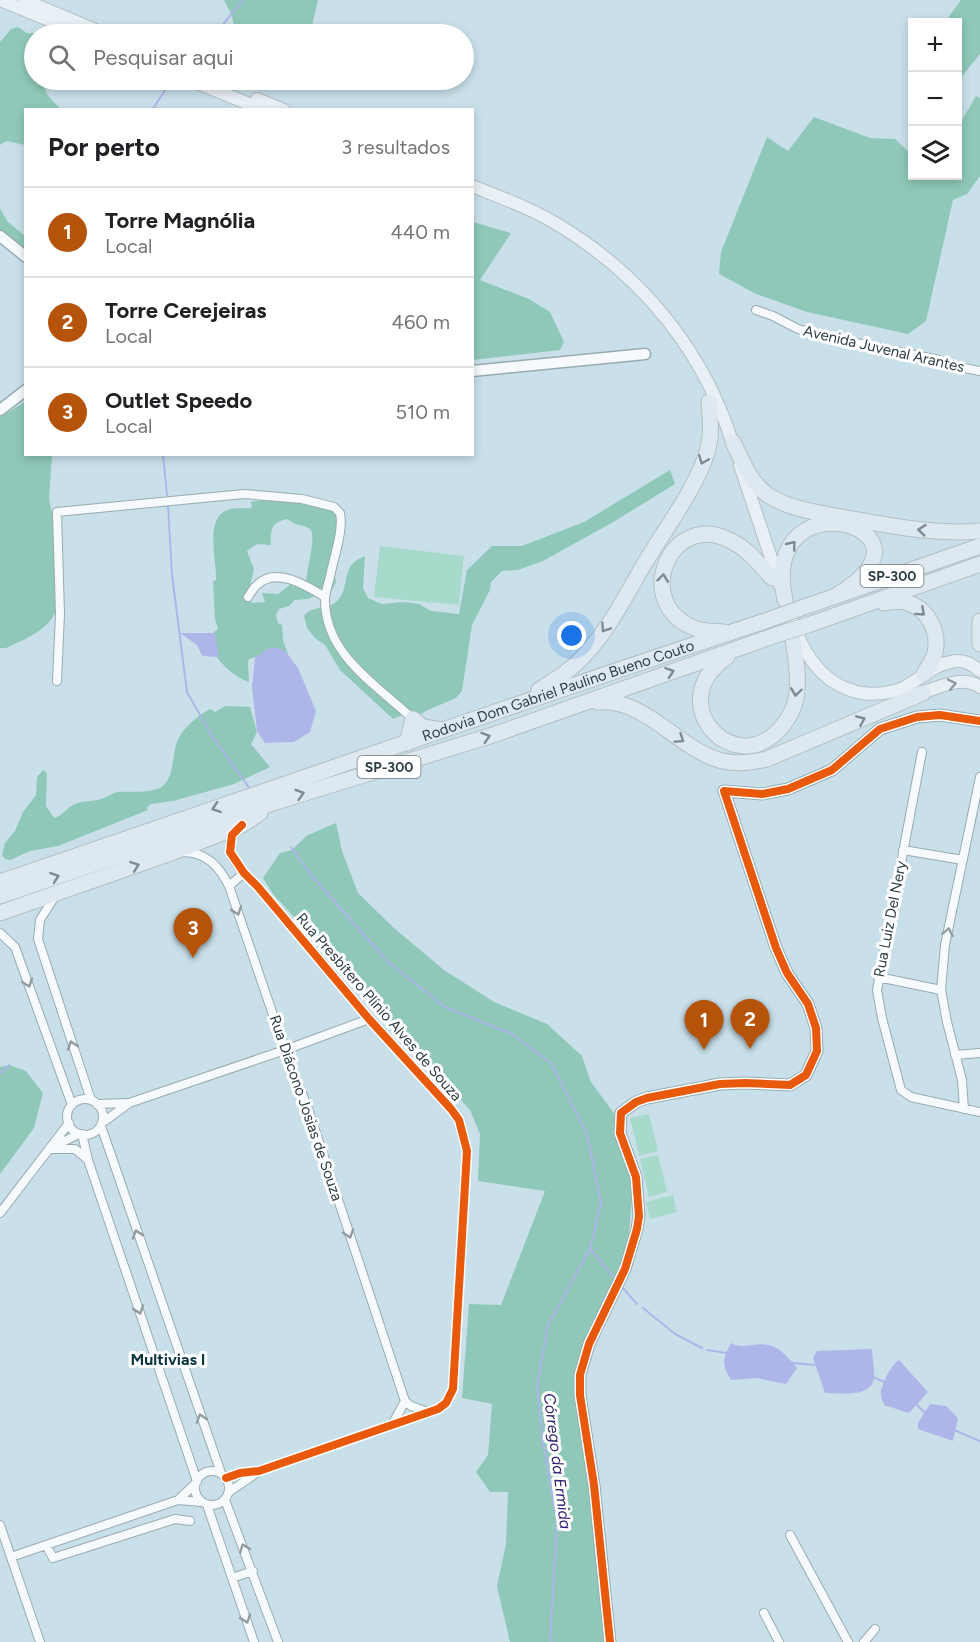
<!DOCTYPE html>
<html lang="pt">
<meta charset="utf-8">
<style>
body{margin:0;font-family:Figtree,sans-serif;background:#f6f6f6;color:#202124}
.controls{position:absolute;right:18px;top:18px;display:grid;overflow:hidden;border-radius:0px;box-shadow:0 3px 9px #0003}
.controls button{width:54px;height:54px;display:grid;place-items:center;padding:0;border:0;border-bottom:2px solid #e0e0e0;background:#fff;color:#202124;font:30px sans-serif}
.you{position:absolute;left:572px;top:636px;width:21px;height:21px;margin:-15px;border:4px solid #fff;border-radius:50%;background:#1a73e8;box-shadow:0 0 0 9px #1a73e833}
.badge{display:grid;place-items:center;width:39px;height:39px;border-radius:50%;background:#b45309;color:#fff;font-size:20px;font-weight:700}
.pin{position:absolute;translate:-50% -50px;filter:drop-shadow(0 2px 3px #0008)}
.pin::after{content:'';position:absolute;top:32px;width:21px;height:18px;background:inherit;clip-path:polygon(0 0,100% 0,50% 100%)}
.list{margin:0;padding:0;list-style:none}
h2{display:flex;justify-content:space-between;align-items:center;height:78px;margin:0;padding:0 24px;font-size:26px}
h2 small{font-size:20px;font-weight:400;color:#757577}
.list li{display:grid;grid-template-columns:39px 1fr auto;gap:18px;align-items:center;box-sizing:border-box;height:90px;padding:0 24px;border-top:2px solid #e0e0e0}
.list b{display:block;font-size:22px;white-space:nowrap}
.list p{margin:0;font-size:20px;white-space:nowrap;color:#757577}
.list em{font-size:20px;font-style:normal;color:#757577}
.icon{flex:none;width:33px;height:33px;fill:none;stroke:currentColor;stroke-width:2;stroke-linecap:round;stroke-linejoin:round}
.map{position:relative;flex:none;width:980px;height:1642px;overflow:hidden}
.search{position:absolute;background:#fff;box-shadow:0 3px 9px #0003;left:24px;top:24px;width:450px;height:66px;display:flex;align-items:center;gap:15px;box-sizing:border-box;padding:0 21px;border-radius:33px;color:#757577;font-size:22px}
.panel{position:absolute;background:#fff;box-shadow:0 3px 9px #0003;left:24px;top:108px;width:450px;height:348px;border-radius:0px}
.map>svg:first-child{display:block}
</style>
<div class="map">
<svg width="980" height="1642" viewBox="0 0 980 1642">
<rect width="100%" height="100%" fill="#c9e0ea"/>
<!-- green -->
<path fill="#a8dacc" d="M380,546L464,556L459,605L374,597Z
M649,1114L658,1151L639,1156L630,1118Z
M658,1155L667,1192L649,1197L640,1159Z
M673,1195L677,1212L650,1219L646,1202Z"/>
<!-- forest -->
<path fill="#8fc8b8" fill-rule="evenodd" d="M224,0H318L310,34H231C238,24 229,10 224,0Z
M961,0H980V54L958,81V22H945Z
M18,27L27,33H37V34H34V80H45C42,93 52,100 61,109L26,110L25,145L6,141L0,145V42L11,29Z
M976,96L980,98V176L967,194L953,200L926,321L908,334L807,312L756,294L719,274L721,252L767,137L788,151L814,117L870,138L895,139L912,155V176H958V127Z
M0,208L7,221L25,236V256L0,237Z
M473,222L511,233L480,280L529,299L550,312L564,342L560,350L473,360Z
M25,402L26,454L52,455L49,499L58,543L57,609C48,631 27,638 6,648H0V417Z
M670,470L675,484L615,521L543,561L518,570L502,571L491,582L490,590L472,625L462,691L456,698L428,710L410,720L403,715L393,719L340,670L325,645L315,638L307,628L304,616C312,605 328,610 337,601C352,587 338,566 365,556L363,588L368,598L382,604L405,602L419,604L431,611L459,614L467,570L492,546H522L584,522Z
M283,496C294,499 326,504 333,512C348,526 339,559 335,576L336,582L332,590L308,599L295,600L289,606L279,609L276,615L278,623L282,625L283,640L290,660L256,657L249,659L248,663L249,682C236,678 216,662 213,648C212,643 214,637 214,632L218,629L215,619L213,581L216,580C217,561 204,517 228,510C235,507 244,509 252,508L251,502ZM288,519C294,526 303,524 310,529C317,535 306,572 306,583L303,585L291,584L278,594L262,593L265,602L252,603L248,594L254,569L247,551L257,544L271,545C270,530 272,521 288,519Z
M225,706L250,707L257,732L251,744L270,767L234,784L173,801L151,804L147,807L148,810L58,846L30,851L10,860L5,859L2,855L5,843L15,831L23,812L36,795L37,777L43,770L47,773L46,806L54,818C62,816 66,809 73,805C82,800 92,802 101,799C107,797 112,793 118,792C130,791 155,794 164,785C174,774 172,759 176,745C180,730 196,717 210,709L215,712Z
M336,823L342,851L358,893L394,928L444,970L494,1002L547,1024L582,1056L591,1082L619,1120L633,1183L628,1246L584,1345L575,1371V1396L587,1470L608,1642H510L497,1586L506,1544L508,1492H490L476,1472L488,1455L492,1404L462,1398L469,1304L501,1305L545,1191L478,1181L480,1134L470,1110L273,894L263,878L280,853L292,850L306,836Z
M9,1065L26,1071L43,1093L34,1128L0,1174V1067Z"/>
<!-- water -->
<path fill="#aeb6e9" d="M180,633H215L219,657L202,656L197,645Z
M269,648H278L286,652L298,668L316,711L310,732L294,742L265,743L257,731L252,687L255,658Z
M731,1343C743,1350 754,1342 768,1345C781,1347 789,1359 797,1368L786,1384L756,1378L731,1380C721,1364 723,1359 731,1343Z
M872,1349C872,1358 875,1369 874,1378C872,1398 839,1393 825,1393L813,1358L817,1351Z
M899,1360L928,1392L909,1413C900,1411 894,1407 885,1406C883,1402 880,1397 881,1391C883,1382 891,1365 899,1360Z
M930,1404L946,1406L958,1418L953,1441L918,1429V1423Z"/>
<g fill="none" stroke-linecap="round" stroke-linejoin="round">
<!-- stream -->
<path stroke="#aeb6e9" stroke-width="2" d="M215,34L243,0
M152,110L166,89
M163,454L167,495
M168,505L172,575L187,692L212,736L250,789
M291,847L312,876L388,962L445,1007L512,1034L551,1063L587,1134L601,1203L590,1249L548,1325L537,1387L543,1442L557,1523L550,1642
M0,1074L9,1065
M591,1250L614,1278
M622,1287L637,1304
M643,1308L675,1334L702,1348
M707,1350L727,1353
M792,1363L816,1365
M873,1377L887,1383
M916,1404L927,1415
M952,1429L980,1441"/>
<defs>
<path id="minor" d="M756,310L773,316L798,329L837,339L939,360L950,365L980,371
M248,597C251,593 253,588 257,585C276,566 307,586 325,597
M57,681L60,614L57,512L244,494L302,499L334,507L340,513C344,530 333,560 330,577C328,585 325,592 325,600C325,655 377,685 413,719
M922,752L877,990L882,1018L901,1090L911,1097L980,1112
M903,850L963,860
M184,852C207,853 219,866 229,886L285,1050L308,1109L405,1401L392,1425
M229,886L244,873
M55,896L40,920L38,939L91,1100
M0,933L15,947L72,1105
M878,977L941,990
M955,1055L980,1053
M67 1117a18 18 0 1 1 36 0a18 18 0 1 1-36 0Z
M97,1104L129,1103L285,1050L369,1019
M964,1109L962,1080L947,1022L941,990L945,945L980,777
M102,1123L128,1104
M101,1126L221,1473
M82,1134L88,1160L197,1481
M50,1148L79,1134
M49,1149H75L88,1160
M0,1213L69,1123
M405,1401L411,1406L428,1412
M195 1488a17 17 0 1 1 34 0a17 17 0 1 1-34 0Z
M226,1478L240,1473L259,1471L438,1409L446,1403L453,1389L467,1151L459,1120L451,1109L369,1019L258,887C244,873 218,851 237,831
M229,1492L258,1472
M178,1500L195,1484
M225,1500L278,1642
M207,1505L254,1642
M0,1525L40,1642
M790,1535L848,1642
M46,1545L53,1558L175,1519L190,1521
M11,1557L178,1500L201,1502
M232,1578L253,1571
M764,1613L779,1642
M864,1642L875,1629"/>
<path id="tertiary" d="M0,236L26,257
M472,371L645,354
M0,410L26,390
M610,1642L594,1485L580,1395V1375L589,1344L625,1269L637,1229L639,1216L636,1177L620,1133L621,1113L636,1102L647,1098L720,1084L745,1083L790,1085L806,1075L817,1051L816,1028L808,1004L787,973L776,948L724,791L762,794L788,789L832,770L880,729L917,717L940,715L980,721"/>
<path id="primary" d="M0,0L83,34
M24,0L105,34
M190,80L264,110
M257,99L284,110
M472,186C502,198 533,209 560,226C644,277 706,354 734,448
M740,465L780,585
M787,604C798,644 817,685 862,693C876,695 890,693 903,688C919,680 933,665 951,662C962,659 972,664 980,671
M916,695C936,689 961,674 980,687"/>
<g id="motorway">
<path d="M733,442C742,460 750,483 768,495C790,510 822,513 847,518C891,526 935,535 980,531"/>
<path d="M785,600C762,494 894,515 872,562C865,577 852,585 839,594"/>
<path d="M884,603C892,602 900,600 908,603C928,609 940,632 935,653C933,660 928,667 924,674"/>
<path d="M804,607L980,546"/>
<path d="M980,621V644"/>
<path d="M811,624L980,564"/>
<path d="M724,632C715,631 705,632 697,629C629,605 671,508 731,541C748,549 759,564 772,578"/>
<path d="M727,657C665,699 725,771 771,737C783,728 793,713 796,699C800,677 795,655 792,634"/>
<path d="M539,690C555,680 570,671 583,657C609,630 627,593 646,561C666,528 702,480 709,444C712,430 710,416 709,402"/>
<path d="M597,702C645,698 673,744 716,759C732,765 750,763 767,759L923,693"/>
<path d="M407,743L413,719L423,727L442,730"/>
<path id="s1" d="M0,882C256,795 511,705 768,620"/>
<path d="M0,896L276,802L490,736L776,635"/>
<path d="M0,913L171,853L242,825L260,813"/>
</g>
</defs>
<!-- minor casing -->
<use href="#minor" stroke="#99abb2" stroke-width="10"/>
<!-- tertiary casing -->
<use href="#tertiary" stroke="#99abb2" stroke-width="13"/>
<!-- primary casing -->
<use href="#primary" stroke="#b3bfc4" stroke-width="14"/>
<!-- motorway casing -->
<use href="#motorway" stroke="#b3bfc4" stroke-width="17"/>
<!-- minor -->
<use href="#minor" stroke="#f7fafc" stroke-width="8"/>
<!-- tertiary -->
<use href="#tertiary" stroke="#f7fafc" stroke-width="10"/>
<!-- primary -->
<use href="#primary" stroke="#e8eff5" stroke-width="12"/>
<!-- motorway -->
<use href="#motorway" stroke="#dee8f0" stroke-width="15"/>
<defs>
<path id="motorway-bridge" d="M768,620L804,607
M776,635L811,624"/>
</defs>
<!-- motorway-bridge casing -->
<use href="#motorway-bridge" stroke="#b3bfc4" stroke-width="17" stroke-linecap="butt"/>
<!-- motorway-bridge -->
<use href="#motorway-bridge" stroke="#dee8f0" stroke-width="15"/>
<defs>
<path id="cycleway" d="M226,1478L240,1473L259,1471L438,1409L446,1403L453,1389L467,1151L459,1120L451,1109L369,1019L258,887L244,873L230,852L232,835L242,825
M610,1642L594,1485L580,1395V1375L589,1344L625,1269L637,1229L639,1216L636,1177L620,1133L621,1113L636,1102L647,1098L720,1084L745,1083L790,1085L806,1075L817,1051L816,1028L808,1004L787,973L776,948L724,791L762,794L788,789L832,770L880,729L917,717L940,715L980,721"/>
</defs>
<!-- cycleway casing -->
<use href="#cycleway" stroke="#fff" stroke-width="11"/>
<!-- cycleway -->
<use href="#cycleway" stroke="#e8590c" stroke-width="8"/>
</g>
<!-- one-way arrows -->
<defs><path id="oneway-chevron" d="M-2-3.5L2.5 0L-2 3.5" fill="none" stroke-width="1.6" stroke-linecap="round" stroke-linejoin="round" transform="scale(1.5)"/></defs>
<g stroke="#7d8a92">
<use href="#oneway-chevron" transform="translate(703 460) rotate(112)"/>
<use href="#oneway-chevron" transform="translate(922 530) rotate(-174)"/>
<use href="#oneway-chevron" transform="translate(792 545) rotate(-51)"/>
<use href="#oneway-chevron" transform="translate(663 578) rotate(-83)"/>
<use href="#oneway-chevron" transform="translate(921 612) rotate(42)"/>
<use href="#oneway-chevron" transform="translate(605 628) rotate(124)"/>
<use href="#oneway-chevron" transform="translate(670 672) rotate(-19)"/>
<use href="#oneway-chevron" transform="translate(796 692) rotate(98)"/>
<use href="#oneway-chevron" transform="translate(861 720) rotate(-23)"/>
<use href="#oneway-chevron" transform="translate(486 737) rotate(-18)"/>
<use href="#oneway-chevron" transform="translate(680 739) rotate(34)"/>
<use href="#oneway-chevron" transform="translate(300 794) rotate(-17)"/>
<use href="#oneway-chevron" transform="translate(216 808) rotate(161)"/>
<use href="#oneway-chevron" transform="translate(135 866) rotate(-20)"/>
<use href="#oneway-chevron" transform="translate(55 877) rotate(-19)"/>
</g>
<use stroke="#8a969d" href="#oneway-chevron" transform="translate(952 684) rotate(-12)"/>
<g stroke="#929ca0">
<use href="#oneway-chevron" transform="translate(237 911) rotate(71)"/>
<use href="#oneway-chevron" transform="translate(948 932) rotate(-78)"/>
<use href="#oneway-chevron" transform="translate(28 983) rotate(70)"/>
<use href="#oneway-chevron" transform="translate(72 1045) rotate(-109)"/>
<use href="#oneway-chevron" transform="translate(137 1234) rotate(-109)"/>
<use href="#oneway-chevron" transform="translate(349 1234) rotate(72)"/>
<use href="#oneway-chevron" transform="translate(139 1310) rotate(71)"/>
<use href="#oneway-chevron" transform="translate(201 1418) rotate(-109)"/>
<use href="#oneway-chevron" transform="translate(244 1548) rotate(-111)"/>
<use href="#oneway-chevron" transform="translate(246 1619) rotate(71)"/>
</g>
<g text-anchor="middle" stroke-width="6" stroke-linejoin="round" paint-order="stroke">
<!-- shield labels -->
<g fill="#fff" stroke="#6c787d" stroke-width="1.5">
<rect x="860.5" y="565" width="63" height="22" rx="4.5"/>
<rect x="357.5" y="756" width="63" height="22" rx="4.5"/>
</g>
<g font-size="14" font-weight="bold" fill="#2d3e45">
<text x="892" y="581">SP-300</text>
<text x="389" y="772">SP-300</text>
</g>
<!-- street labels -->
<g font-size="15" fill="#2d3e45" stroke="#fff">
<text transform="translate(884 349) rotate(13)" y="5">Avenida Juvenal Arantes</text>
<text dy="5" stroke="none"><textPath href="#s1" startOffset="590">Rodovia Dom Gabriel Paulino Bueno Couto</textPath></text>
<text transform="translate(890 919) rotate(-79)" y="5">Rua Luiz Del Nery</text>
<text transform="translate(379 1007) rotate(49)" y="5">Rua Presbítero Plínio Alves de Souza</text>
<text transform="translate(306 1108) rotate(71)" y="5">Rua Diácono Josias de Souza</text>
</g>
<!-- neighbourhood labels -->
<g font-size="16" font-weight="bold" fill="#0b3441" stroke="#fff">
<text x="168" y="1365">Multivias I</text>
</g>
<!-- water labels -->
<g font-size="16" font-style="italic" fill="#2e2372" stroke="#fff">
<text transform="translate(558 1461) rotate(83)" y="6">Córrego da Ermida</text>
</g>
</g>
</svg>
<div class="controls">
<button>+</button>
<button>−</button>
<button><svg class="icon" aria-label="layers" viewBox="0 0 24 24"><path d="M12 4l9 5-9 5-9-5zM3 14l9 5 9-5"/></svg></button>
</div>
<div class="you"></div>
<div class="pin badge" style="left:704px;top:1050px">1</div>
<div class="pin badge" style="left:750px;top:1049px">2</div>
<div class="pin badge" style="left:193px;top:958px">3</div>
<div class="search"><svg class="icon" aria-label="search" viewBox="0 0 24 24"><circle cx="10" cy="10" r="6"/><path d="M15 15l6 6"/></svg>Pesquisar aqui</div>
<section class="panel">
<h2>Por perto<small>3 resultados</small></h2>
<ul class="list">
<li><span class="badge">1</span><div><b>Torre Magnólia</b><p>Local</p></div><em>440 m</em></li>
<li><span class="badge">2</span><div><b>Torre Cerejeiras</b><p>Local</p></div><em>460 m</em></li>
<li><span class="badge">3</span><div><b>Outlet Speedo</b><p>Local</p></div><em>510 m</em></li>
</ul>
</section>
</div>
